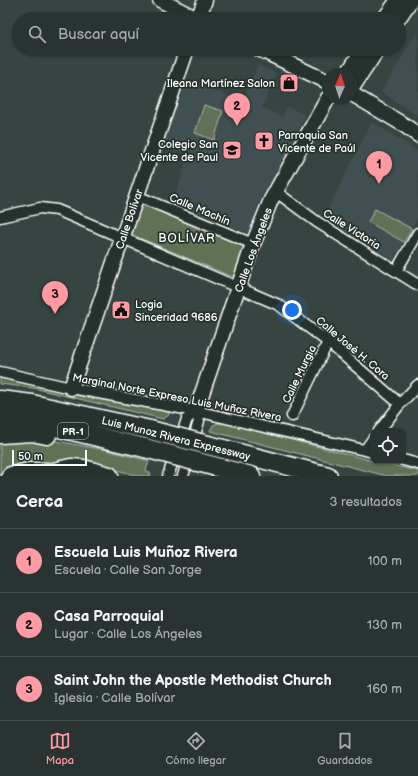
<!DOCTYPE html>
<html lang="es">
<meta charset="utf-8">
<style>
body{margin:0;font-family:"Balsamiq Sans",sans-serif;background:#303b3a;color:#f1f3f6}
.controls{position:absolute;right:12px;bottom:12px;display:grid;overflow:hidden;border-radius:8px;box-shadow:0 1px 3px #0004}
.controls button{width:36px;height:36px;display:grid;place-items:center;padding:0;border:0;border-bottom:1px solid #444e4d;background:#283332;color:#f1f3f6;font:20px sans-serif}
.compass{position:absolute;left:322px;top:68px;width:36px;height:36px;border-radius:50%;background:#283332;box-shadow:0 1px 3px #0004;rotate:3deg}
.scale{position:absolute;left:12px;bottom:10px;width:75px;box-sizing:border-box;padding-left:4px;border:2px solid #fff;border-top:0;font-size:11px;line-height:14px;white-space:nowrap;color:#fff;-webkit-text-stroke:3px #26332d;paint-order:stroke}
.you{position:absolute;left:292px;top:310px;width:14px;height:14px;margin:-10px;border:3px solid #fff;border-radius:50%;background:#1a73e8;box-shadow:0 0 0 6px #1a73e833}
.badge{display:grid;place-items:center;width:26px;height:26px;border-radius:50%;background:#ff9aa2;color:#111;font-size:13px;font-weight:700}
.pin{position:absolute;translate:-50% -33px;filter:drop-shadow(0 1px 2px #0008)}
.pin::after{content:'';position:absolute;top:21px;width:14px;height:12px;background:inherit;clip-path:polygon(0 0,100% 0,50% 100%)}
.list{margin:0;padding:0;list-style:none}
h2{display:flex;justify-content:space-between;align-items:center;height:52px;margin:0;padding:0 16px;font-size:17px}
h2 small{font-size:13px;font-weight:400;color:#a5aaac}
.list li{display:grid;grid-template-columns:26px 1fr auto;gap:12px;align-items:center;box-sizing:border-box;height:64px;padding:0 16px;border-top:1px solid #444e4d}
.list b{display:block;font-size:15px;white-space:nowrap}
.list p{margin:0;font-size:13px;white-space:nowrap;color:#a5aaac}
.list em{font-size:13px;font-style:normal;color:#a5aaac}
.icon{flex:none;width:22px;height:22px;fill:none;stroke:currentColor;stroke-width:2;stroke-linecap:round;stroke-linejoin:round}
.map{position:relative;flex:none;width:418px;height:476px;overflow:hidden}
.search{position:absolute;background:#283332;box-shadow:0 1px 3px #0004;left:12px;right:12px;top:12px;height:44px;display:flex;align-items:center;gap:10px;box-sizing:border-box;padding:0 14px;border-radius:22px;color:#a5aaac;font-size:15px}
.sheet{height:244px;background:#283332}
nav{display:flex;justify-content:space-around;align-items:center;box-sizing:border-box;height:56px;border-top:1px solid #444e4d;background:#283332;font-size:11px;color:#a5aaac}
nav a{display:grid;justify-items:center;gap:2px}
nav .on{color:#ff9aa2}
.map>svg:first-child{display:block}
</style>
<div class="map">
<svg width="418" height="476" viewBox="0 0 418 476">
<rect width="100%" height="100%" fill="#364442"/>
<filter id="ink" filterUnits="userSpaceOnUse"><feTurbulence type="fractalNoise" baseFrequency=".025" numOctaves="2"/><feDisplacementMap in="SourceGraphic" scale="8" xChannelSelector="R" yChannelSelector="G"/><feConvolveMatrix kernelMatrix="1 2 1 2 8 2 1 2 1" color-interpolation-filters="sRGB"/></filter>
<g filter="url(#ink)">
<!-- built -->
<path fill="#415051" d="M418,31V116L381,92Z
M258,65L277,74L262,107L282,117L287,106L305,115L276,177L266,191L263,192L249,234L173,202L189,154L162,145L185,80L237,99L239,96L244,98Z
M372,122L418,151V218L393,261L324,217Z"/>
<!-- green -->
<path fill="#607154" stroke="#b0b8aa" d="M204,105L223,111L214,140L195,133Z
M143,203L247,247L235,278L130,234Z
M375,209L412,229L404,242L368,222Z
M0,378L64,389L169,411V415L163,419L33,388L0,384Z
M218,423H226L373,461L418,471V476H387L210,431L213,425Z
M0,438H39L106,450L149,461L146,471L150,473L151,476H138L110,468L46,464L0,475Z"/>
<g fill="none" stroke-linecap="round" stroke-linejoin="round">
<defs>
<path id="street" d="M275,191L317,222L418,285
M137,196L253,244
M0,217L40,208L57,210L279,305L328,342L400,404
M396,271L418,233
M0,372L71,388L196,411L373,452
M292,416L328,342
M379,431L400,404L418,385
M365,450L373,439
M403,460L418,464
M168,476L187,419L196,411L199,421L183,476"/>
<path id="secondary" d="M160,0L197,19
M198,19L205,0
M384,19L398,0
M398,19L411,0
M259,49L328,82
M347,74L363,49
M352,88L378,49
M352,94L404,125L418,135
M71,388L187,49
M196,411L253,244L271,200L328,98"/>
<path id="highway" d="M0,400L32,404L150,430
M0,416L21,419L145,448
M0,434L32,432L47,435
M223,449L328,476
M217,467L251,476
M11,476L29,472H47
M36,476L71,468L83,469L109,476"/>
</defs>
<!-- street casing -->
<use href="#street" stroke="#fff" stroke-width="13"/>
<!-- secondary casing -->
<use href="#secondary" stroke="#fff" stroke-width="17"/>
<!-- highway casing -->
<use href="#highway" stroke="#fff" stroke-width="21"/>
<!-- street -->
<use href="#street" stroke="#26332d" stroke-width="10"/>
<!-- secondary -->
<use href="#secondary" stroke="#26332d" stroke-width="14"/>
<!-- highway -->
<use href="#highway" stroke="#26332d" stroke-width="18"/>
<defs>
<path id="highway-bridge" d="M150,430L223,449
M145,448L217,467"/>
</defs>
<!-- highway-bridge casing -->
<use href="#highway-bridge" stroke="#fff" stroke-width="21" stroke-linecap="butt"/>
<!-- highway-bridge -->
<use href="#highway-bridge" stroke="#26332d" stroke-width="18"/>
</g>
</g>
<!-- icons -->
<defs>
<symbol id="shop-square" viewBox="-11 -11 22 22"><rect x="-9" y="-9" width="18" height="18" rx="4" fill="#ff9aa2" stroke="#26332d"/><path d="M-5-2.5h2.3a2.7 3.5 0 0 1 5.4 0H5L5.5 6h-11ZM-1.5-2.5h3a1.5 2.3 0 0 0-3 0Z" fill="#111"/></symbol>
<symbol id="church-square" viewBox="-11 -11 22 22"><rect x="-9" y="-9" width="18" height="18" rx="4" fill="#ff9aa2" stroke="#26332d"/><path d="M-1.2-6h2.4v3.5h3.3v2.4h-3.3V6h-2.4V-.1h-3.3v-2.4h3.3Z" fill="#111"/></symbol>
<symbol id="school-square" viewBox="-11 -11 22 22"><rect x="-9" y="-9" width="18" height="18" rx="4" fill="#ff9aa2" stroke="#26332d"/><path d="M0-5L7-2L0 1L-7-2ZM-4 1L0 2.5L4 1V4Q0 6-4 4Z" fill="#111"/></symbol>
<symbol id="civic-square" viewBox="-11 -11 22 22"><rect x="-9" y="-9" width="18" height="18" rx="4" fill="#ff9aa2" stroke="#26332d"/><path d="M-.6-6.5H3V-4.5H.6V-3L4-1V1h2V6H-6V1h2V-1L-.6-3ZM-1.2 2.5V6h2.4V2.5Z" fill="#111"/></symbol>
</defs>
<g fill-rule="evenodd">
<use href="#shop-square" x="278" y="72" width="22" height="22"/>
<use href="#church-square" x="253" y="130" width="22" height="22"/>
<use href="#school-square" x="221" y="139" width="22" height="22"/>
<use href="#civic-square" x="110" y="299" width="22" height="22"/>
</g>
<g text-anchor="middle" stroke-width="3.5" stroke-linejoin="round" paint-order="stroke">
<!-- shield labels -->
<rect fill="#26332d" stroke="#bec2c0" stroke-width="1" x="58" y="423" width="30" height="16" rx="3"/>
<g font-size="10" font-weight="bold" fill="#fff">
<text x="73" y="435">PR-1</text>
</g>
<!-- poi labels -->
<g font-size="11" fill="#fff" stroke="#26332d" text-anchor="end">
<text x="275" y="87">Ileana Martínez Salon</text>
<text x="278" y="139" text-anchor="start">Parroquia San<tspan x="278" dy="13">Vicente de Paúl</tspan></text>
<text x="218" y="148">Colegio San<tspan x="218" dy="13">Vicente de Paul</tspan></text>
<text x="135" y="308" text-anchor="start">Logia<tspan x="135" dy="13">Sinceridad 9686</tspan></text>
</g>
<!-- street labels -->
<g font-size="11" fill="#fff" stroke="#26332d">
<text transform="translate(200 209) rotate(23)" y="4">Calle Machín</text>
<text transform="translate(129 219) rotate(-71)" y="4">Calle Bolívar</text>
<text transform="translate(352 229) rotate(32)" y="4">Calle Victoria</text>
<text transform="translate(253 250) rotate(-70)" y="4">Calle Los Ángeles</text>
<text transform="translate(353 348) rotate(40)" y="4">Calle José H. Cora</text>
<text transform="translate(299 374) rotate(-64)" y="4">Calle Murgia</text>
<text transform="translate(177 397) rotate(11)" y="4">Marginal Norte Expreso Luis Muñoz Rivera</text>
<text transform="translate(176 438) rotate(14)" y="4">Luis Munoz Rivera Expressway</text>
</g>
<!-- neighbourhood labels -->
<g font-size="12" letter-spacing="1" fill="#fff" stroke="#26332d">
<text x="187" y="242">BOLÍVAR</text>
</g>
</g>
</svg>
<div class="controls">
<button><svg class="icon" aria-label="locate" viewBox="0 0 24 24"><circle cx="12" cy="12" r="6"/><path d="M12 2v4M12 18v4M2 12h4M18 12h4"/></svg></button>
</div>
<svg class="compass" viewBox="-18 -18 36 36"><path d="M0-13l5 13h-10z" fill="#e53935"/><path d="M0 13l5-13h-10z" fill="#a5aaac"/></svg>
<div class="scale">50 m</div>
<div class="you"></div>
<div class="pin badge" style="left:379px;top:184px">1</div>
<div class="pin badge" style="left:237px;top:126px">2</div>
<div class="pin badge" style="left:55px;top:314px">3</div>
<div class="search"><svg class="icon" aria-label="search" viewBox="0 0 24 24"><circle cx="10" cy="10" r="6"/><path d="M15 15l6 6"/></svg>Buscar aquí</div>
</div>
<section class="sheet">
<h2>Cerca<small>3 resultados</small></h2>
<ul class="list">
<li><span class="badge">1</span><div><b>Escuela Luis Muñoz Rivera</b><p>Escuela · Calle San Jorge</p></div><em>100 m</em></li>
<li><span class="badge">2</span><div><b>Casa Parroquial</b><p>Lugar · Calle Los Ángeles</p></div><em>130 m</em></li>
<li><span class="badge">3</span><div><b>Saint John the Apostle Methodist Church</b><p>Iglesia · Calle Bolívar</p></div><em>160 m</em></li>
</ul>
</section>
<nav>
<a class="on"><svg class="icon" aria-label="map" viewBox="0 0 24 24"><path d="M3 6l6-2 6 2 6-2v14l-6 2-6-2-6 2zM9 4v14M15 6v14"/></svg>Mapa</a>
<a><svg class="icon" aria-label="directions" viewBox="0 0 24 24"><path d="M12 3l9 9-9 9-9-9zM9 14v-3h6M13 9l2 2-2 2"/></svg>Cómo llegar</a>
<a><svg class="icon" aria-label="saved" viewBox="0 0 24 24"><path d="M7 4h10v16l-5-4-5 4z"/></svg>Guardados</a>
</nav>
